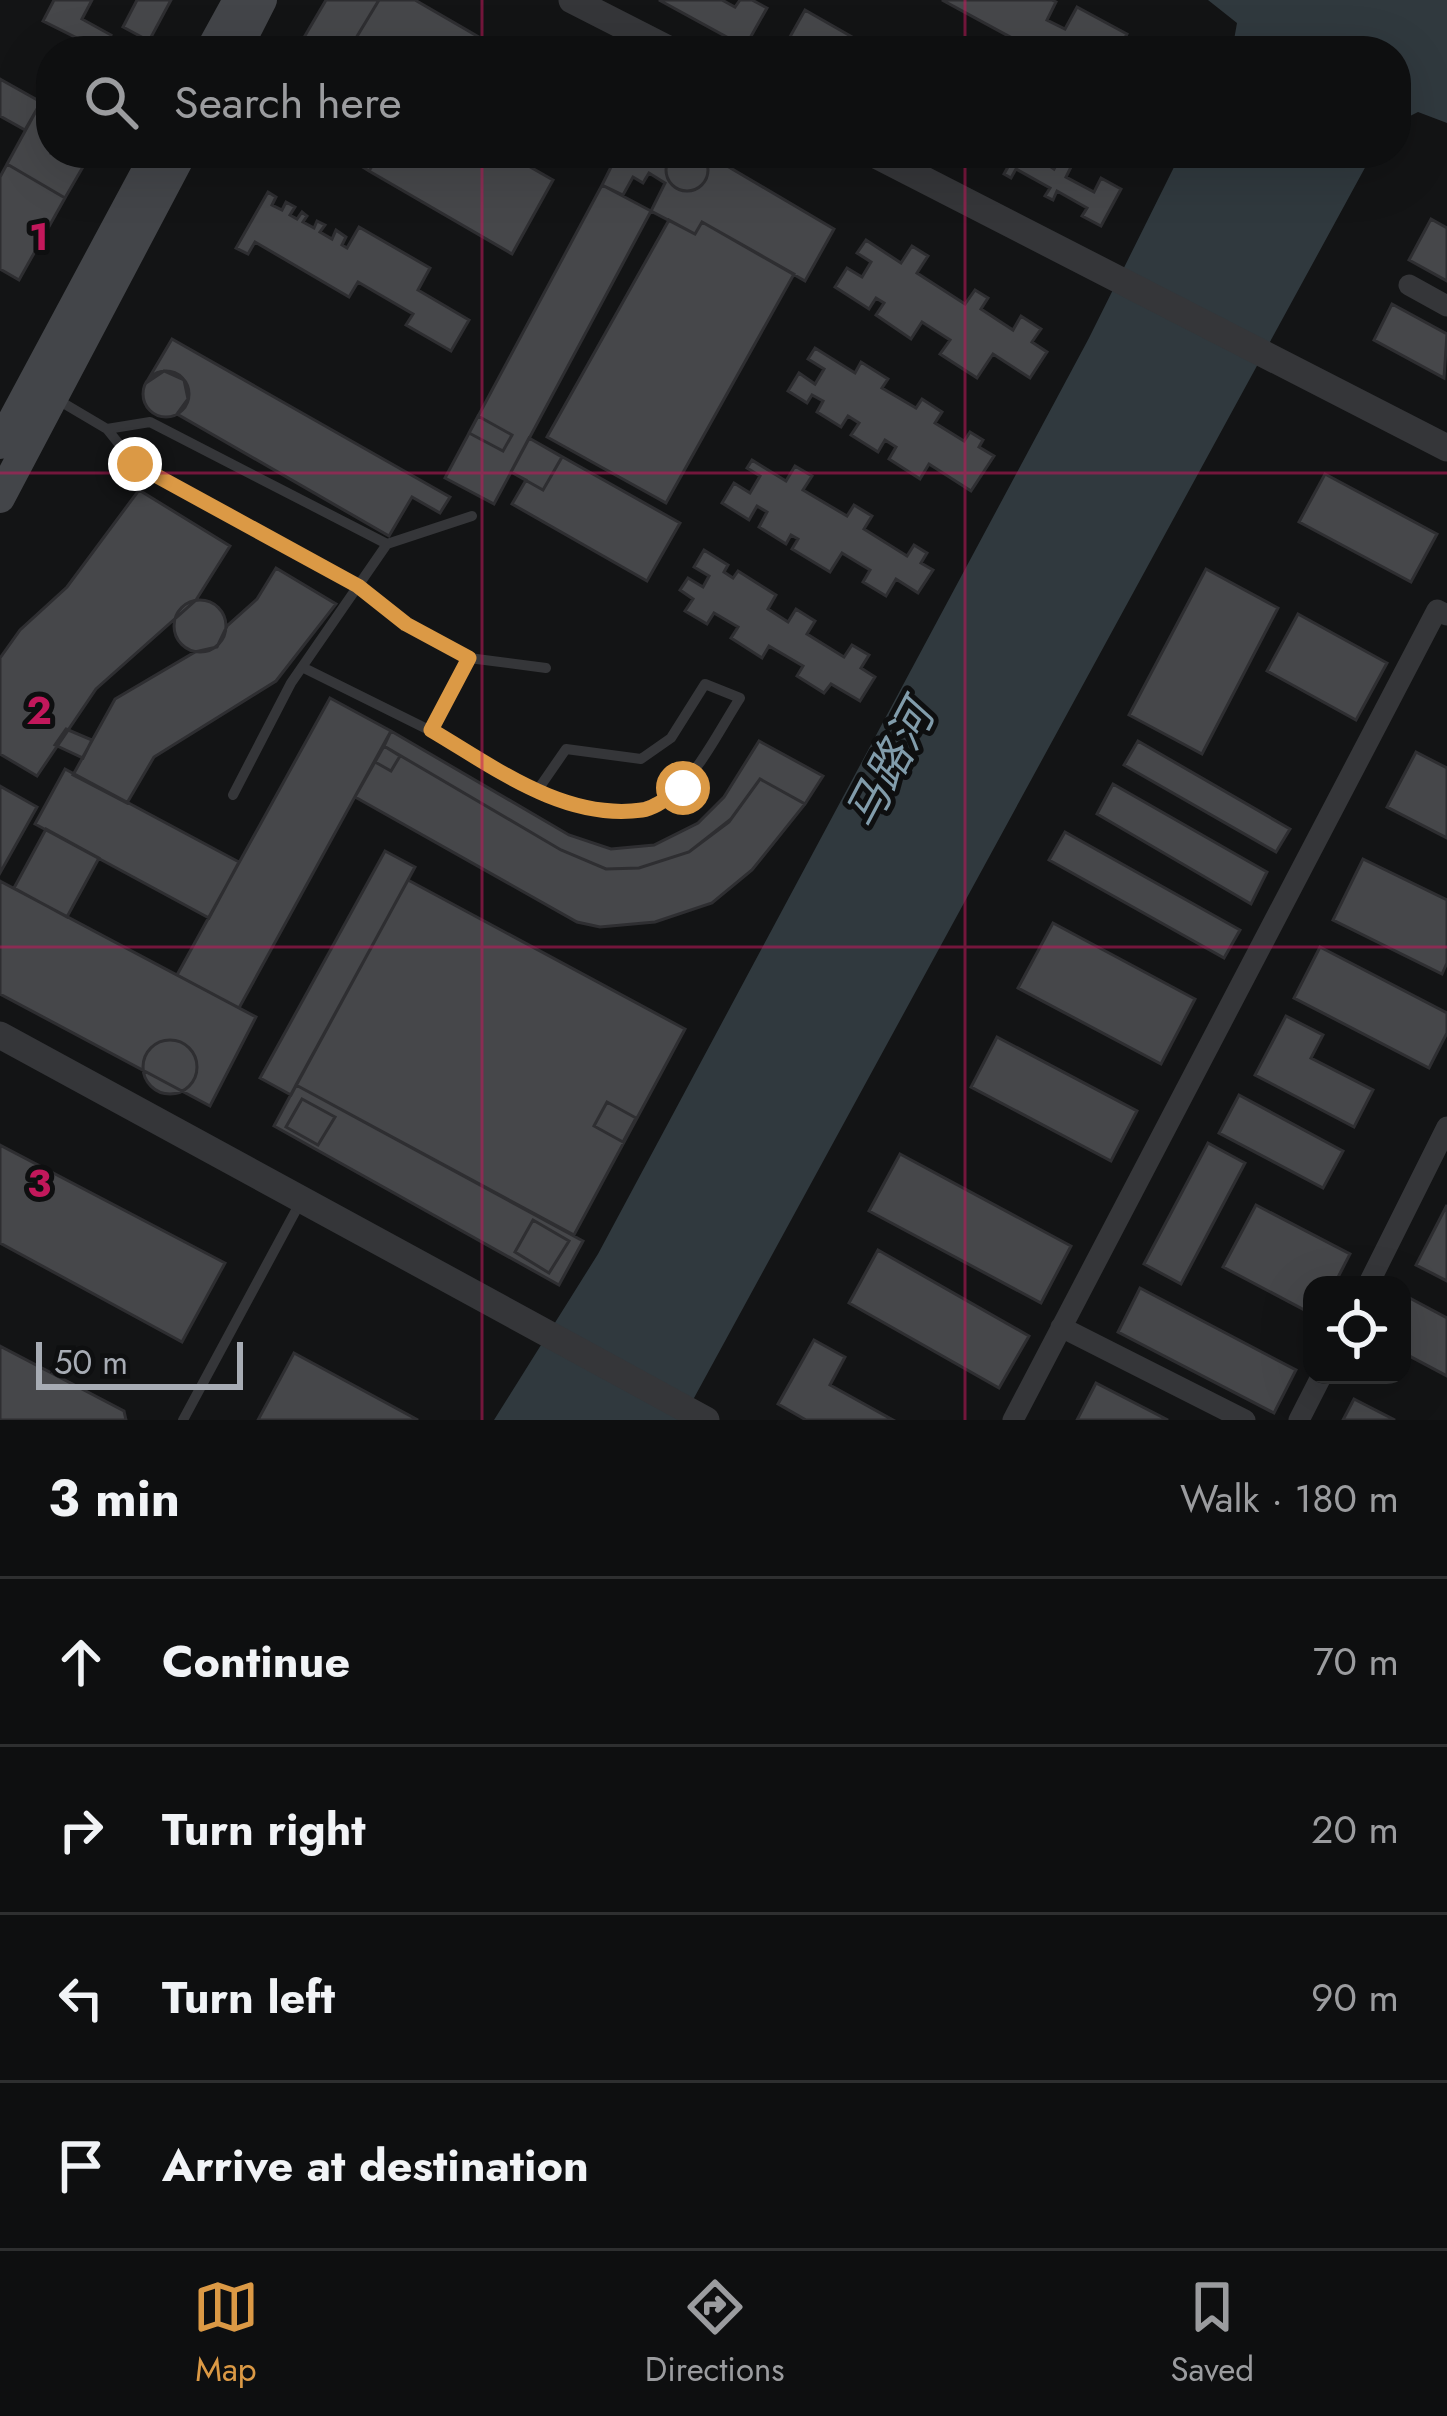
<!DOCTYPE html>
<meta charset="utf-8">
<style>
body{margin:0;font-family:Jost,"Noto Sans SC",sans-serif;background:#171819;color:#f1f3f6}
.controls{position:absolute;right:36px;bottom:36px;display:grid;overflow:hidden;border-radius:24px;box-shadow:0 12px 48px #0002}
.controls button{width:108px;height:108px;display:grid;place-items:center;padding:0;border:0;border-bottom:3px solid #2e2f30;background:#0e0f10;color:#f1f3f6;font:60px sans-serif}
.scale{position:absolute;left:36px;bottom:30px;width:207px;box-sizing:border-box;padding-left:12px;border:6px solid #a7acb4;border-top:0;font-size:33px;line-height:42px;white-space:nowrap;color:#a7acb4;-webkit-text-stroke:9px #0e0f10;paint-order:stroke}
.stop{position:absolute;width:36px;height:36px;margin:-27px;border:9px solid #db9945;border-radius:50%;background:#fff}
.stop.end{background:#db9945;border-color:#fff;box-shadow:0 3px 12px #0008}
.list{margin:0;padding:0;list-style:none}
h2{display:flex;justify-content:space-between;align-items:center;height:156px;margin:0;padding:0 48px;font-size:51px}
h2 small{font-size:39px;font-weight:400;color:#9b9c9f}
.list li{display:grid;grid-template-columns:78px 1fr auto;gap:36px;align-items:center;box-sizing:border-box;height:168px;padding:0 48px;border-top:3px solid #2e2f30}
.list b{display:block;font-size:45px;white-space:nowrap}
.list em{font-size:39px;font-style:normal;color:#9b9c9f}
.icon{flex:none;width:66px;height:66px;fill:none;stroke:currentColor;stroke-width:2;stroke-linecap:round;stroke-linejoin:round}
.map{position:relative;flex:none;width:1447px;height:1420px;overflow:hidden}
.search{position:absolute;background:#0e0f10;box-shadow:0 12px 48px #0002;left:36px;right:36px;top:36px;height:132px;display:flex;align-items:center;gap:30px;box-sizing:border-box;padding:0 42px;border-radius:48px;color:#9b9c9f;font-size:45px}
.sheet{height:828px;background:#0e0f10}
nav{display:flex;justify-content:space-around;align-items:center;box-sizing:border-box;height:168px;border-top:3px solid #2e2f30;background:#0e0f10;font-size:33px;color:#9b9c9f}
nav a{display:grid;justify-items:center;gap:6px}
nav .on{color:#db9945}
.map>svg:first-child{display:block}
</style>
<div class="map">
<svg width="1447" height="1420" viewBox="0 0 1447 1420">
<rect width="100%" height="100%" fill="#131415"/>
<!-- water -->
<path fill="#30393e" d="M1208,0H1447V123L1418,112L1396,123V51H1232L1237,23Z
M1181,153H1373L682,1420H494L598,1254L1089,338Z"/>
<!-- building -->
<path fill="#46474a" stroke="#2e2e31" stroke-width="3" d="M54,0H92L82,19L111,35L103,51L43,21Z
M137,0H171L149,41L123,27Z
M326,0H379L353,43L366,51H296Z
M379,0H415L503,51H366L353,43Z
M659,0H722L735,7L740,0H752L767,8L745,47Z
M942,0H1052L1056,2L1047,20L1065,29L1077,7L1127,34L1120,47L1127,51H1036Z
M805,10L854,38L847,51H782Z
M0,79L41,102L25,130L0,116Z
M41,102L51,107V153H91L65,198L7,164Z
M666 170a21 21 0 1 1 42 0a21 21 0 1 1-42 0Z
M340,153H380L369,171Z
M380,153H506L553,180L512,254L369,171Z
M618,153H705L834,229L805,281L702,222L695,234L651,211L665,183L649,173L643,183L633,177L623,195L602,185Z
M988,153H1031L1054,169L1061,156L1073,163L1066,177L1094,192L1101,178L1121,189L1101,226L1082,216L1087,208L1057,191L1053,200L1045,196L1050,188L1016,169L1011,178L1004,174L1009,165Z
M7,164L65,198L19,280L0,269V177Z
M602,185L651,211L494,504L445,478Z
M268,192L276,197L272,205L282,210L286,202L295,207L290,215L297,219L302,212L307,216L303,222L314,228L317,221L325,225L320,232L332,239L336,230L346,237L342,245L347,248L359,227L430,268L418,290L469,320L451,351L406,325L413,314L358,282L349,297L255,242L248,254L236,248Z
M1431,219L1447,228V281L1409,260Z
M669,220L695,234L702,222L794,274L666,503L547,437Z
M866,240L901,263L912,246L928,256L917,273L965,304L975,290L988,298L981,309L1013,330L1021,316L1041,329L1032,342L1047,352L1030,378L993,354L977,378L940,354L950,340L922,322L911,339L876,315L884,303L876,298L869,309L835,287L847,268L862,277L871,262L857,253Z
M1392,304L1447,334L1444,378L1374,340Z
M172,339L450,497L440,513L412,497L389,536L177,414L188,399L184,380L164,371L146,383Z
M815,348L855,373L861,362L888,379L882,388L916,408L922,399L942,412L935,423L964,441L970,432L983,440L979,447L994,456L971,491L929,464L920,479L889,459L896,447L885,440L878,452L851,435L859,423L848,416L841,427L817,412L823,401L812,395L807,403L788,391L799,373L815,384L824,369L808,359Z
M143 394a23 23 0 1 1 46 0a23 23 0 1 1-46 0Z
M478,416L512,435L503,451L469,433Z
M529,438L680,523L647,581L512,504L526,480L511,472Z
M529,438L562,457L543,490L511,472Z
M752,460L786,481L795,466L812,476L803,490L847,516L854,505L872,516L864,529L907,556L914,545L927,553L921,563L933,570L918,593L896,579L886,596L863,582L870,570L842,553L830,572L792,549L798,539L791,535L786,544L759,527L767,512L757,506L749,520L722,503L734,483L750,493L760,476L747,468Z
M1325,474L1437,534L1411,582L1299,522Z
M139,490L230,546L196,600L96,689L37,776L0,754V658L20,630L67,587Z
M704,550L728,565L724,572L733,578L738,571L776,595L768,609L788,622L796,609L815,621L807,634L844,657L852,645L869,655L861,668L875,677L860,701L831,684L824,693L797,676L803,666L769,646L762,658L731,638L738,627L714,613L707,624L685,611L693,599L680,590L688,578L703,587L709,576L694,567Z
M276,568L336,604L276,681L154,757L127,803L73,775L115,699L195,652L217,647L227,626L257,599Z
M1206,569L1278,608L1202,754L1129,715Z
M174 626a26 26 0 1 1 52 0a26 26 0 1 1-52 0Z
M1298,614L1387,663L1356,720L1267,671Z
M330,698L391,731L239,1008L177,975Z
M66,729L92,740L83,758L55,745Z
M391,731L569,835L611,849L654,845L698,823L724,797L759,741L823,776L805,804L760,779L731,819L689,852L639,868L606,869L561,850L384,746Z
M1138,741L1290,829L1276,852L1124,765Z
M384,746L561,850L606,869L639,868L689,852L729,822L760,779L805,804L752,870L712,903L655,922L600,927L577,922L355,797Z
M384,746L400,756L391,771L375,762Z
M1416,752L1447,768V838L1387,807Z
M65,769L239,862L209,918L35,824Z
M1113,784L1267,872L1251,904L1097,814Z
M0,786L37,807L0,873Z
M46,829L99,858L67,917L14,888Z
M1065,832L1240,930L1224,958L1049,860Z
M385,851L415,867L291,1095L260,1078Z
M1363,859L1447,900V963L1442,974L1333,920Z
M408,880L685,1029L574,1235L296,1085Z
M0,881L256,1017L210,1106L0,994Z
M1053,923L1195,999L1161,1064L1018,988Z
M1320,947L1447,1013V1033L1429,1068L1294,998Z
M1286,1016L1323,1035L1311,1058L1373,1090L1354,1127L1255,1075Z
M997,1037L1137,1111L1111,1161L971,1087Z
M143 1067a27 27 0 1 1 54 0a27 27 0 1 1-54 0Z
M296,1085L583,1241L559,1285L274,1126Z
M1239,1095L1343,1151L1323,1188L1219,1133Z
M302,1099L335,1117L318,1145L286,1127Z
M607,1102L636,1118L623,1142L594,1126Z
M1208,1143L1245,1163L1181,1284L1144,1264Z
M0,1145L225,1263L182,1342L0,1243Z
M900,1154L1071,1246L1041,1303L869,1211Z
M1256,1205L1350,1254L1334,1285H1312V1314L1223,1267Z
M1447,1205V1281L1416,1265Z
M533,1220L569,1241L549,1273L515,1252Z
M878,1250L1029,1336L999,1388L849,1303Z
M1140,1288L1296,1370L1274,1413L1118,1332Z
M1404,1295L1447,1318V1376L1402,1352Z
M814,1340L845,1357L830,1385L893,1420H806L778,1404Z
M0,1346L124,1411L126,1420H0Z
M294,1353L418,1420H258Z
M1096,1383L1168,1420H1077Z
M1354,1399L1395,1420H1343Z"/>
<g fill="none" stroke-linecap="round" stroke-linejoin="round">
<!-- service -->
<path stroke="#353639" stroke-width="10" d="M58,400L107,429L135,464L358,586L406,624L469,658L546,668
M107,429L150,422L387,544
M302,667L431,731L537,791C553,800 573,803 591,807C677,827 701,759 740,698L705,684L671,738L641,759L566,749L537,791
M431,731L469,658
M233,795L291,683L387,544L472,516
M183,1420L301,1201"/>
<!-- minor -->
<path stroke="#353639" stroke-width="21" d="M1409,285L1447,306
M1368,1285L1447,1127
M1061,1327L1245,1420
M1013,1420L1437,610L1447,615
M1299,1420L1322,1375"/>
<!-- tertiary -->
<path stroke="#353639" stroke-width="27" d="M572,0L672,51
M872,153L1447,448
M0,1035L706,1420"/>
<!-- secondary -->
<path stroke="#434549" stroke-width="30" d="M210,51L238,0
M236,51L262,0
M0,444L156,153
M0,498L182,153"/>
</g>
<g fill="none" stroke-linecap="round" stroke-linejoin="round">
<!-- route -->
<path stroke="#db9945" stroke-width="15" d="M135,464L358,586L406,624L469,658L431,730C494,767 564,821 642,810C656,808 671,795 683,788"/>
</g>
<!-- grid -->
<path fill="none" stroke="#c2185b" stroke-width="3" stroke-opacity="0.55" d="M482,0V51M965,0V51M482,153V1420M965,153V1420M0,473H1447M0,947H1447"/>
<g text-anchor="middle" stroke-width="10" stroke-linejoin="round" paint-order="stroke">
<!-- water labels -->
<g font-size="45" font-style="italic" fill="#819cab" stroke="#0e0f10">
<text transform="translate(889 765) rotate(-62)" y="16">马路河</text>
</g>
</g>
<g font-size="39" text-anchor="middle" font-weight="bold" fill="#c2185b" stroke="#0e0f10" stroke-width="10" stroke-linejoin="round" paint-order="stroke">
<text x="39" y="250">1</text>
<text x="39" y="724">2</text>
<text x="39" y="1197">3</text>
</g>
</svg>
<div class="controls">
<button><svg class="icon" aria-label="locate" viewBox="0 0 24 24"><circle cx="12" cy="12" r="6"/><path d="M12 2v4M12 18v4M2 12h4M18 12h4"/></svg></button>
</div>
<div class="scale">50 m</div>
<div class="stop" style="left:683px;top:788px"></div>
<div class="stop end" style="left:135px;top:464px"></div>
<div class="search"><svg class="icon" aria-label="search" viewBox="0 0 24 24"><circle cx="10" cy="10" r="6"/><path d="M15 15l6 6"/></svg>Search here</div>
</div>
<section class="sheet">
<h2>3 min<small>Walk · 180 m</small></h2>
<ul class="list">
<li><svg class="icon" aria-label="ahead" viewBox="0 0 24 24"><path d="M12 20V5M6 11l6-6 6 6"/></svg><div><b>Continue</b></div><em>70 m</em></li>
<li><svg class="icon" aria-label="right" viewBox="0 0 24 24"><path d="M7 20v-9h11M14 6l5 5-5 5"/></svg><div><b>Turn right</b></div><em>20 m</em></li>
<li><svg class="icon" aria-label="left" viewBox="0 0 24 24"><path d="M17 20v-9H6M10 6l-5 5 5 5"/></svg><div><b>Turn left</b></div><em>90 m</em></li>
<li><svg class="icon" aria-label="arrive" viewBox="0 0 24 24"><path d="M6 21V4h12l-3 4 3 4H6"/></svg><div><b>Arrive at destination</b></div></li>
</ul>
</section>
<nav>
<a class="on"><svg class="icon" aria-label="map" viewBox="0 0 24 24"><path d="M3 6l6-2 6 2 6-2v14l-6 2-6-2-6 2zM9 4v14M15 6v14"/></svg>Map</a>
<a><svg class="icon" aria-label="directions" viewBox="0 0 24 24"><path d="M12 3l9 9-9 9-9-9zM9 14v-3h6M13 9l2 2-2 2"/></svg>Directions</a>
<a><svg class="icon" aria-label="saved" viewBox="0 0 24 24"><path d="M7 4h10v16l-5-4-5 4z"/></svg>Saved</a>
</nav>
